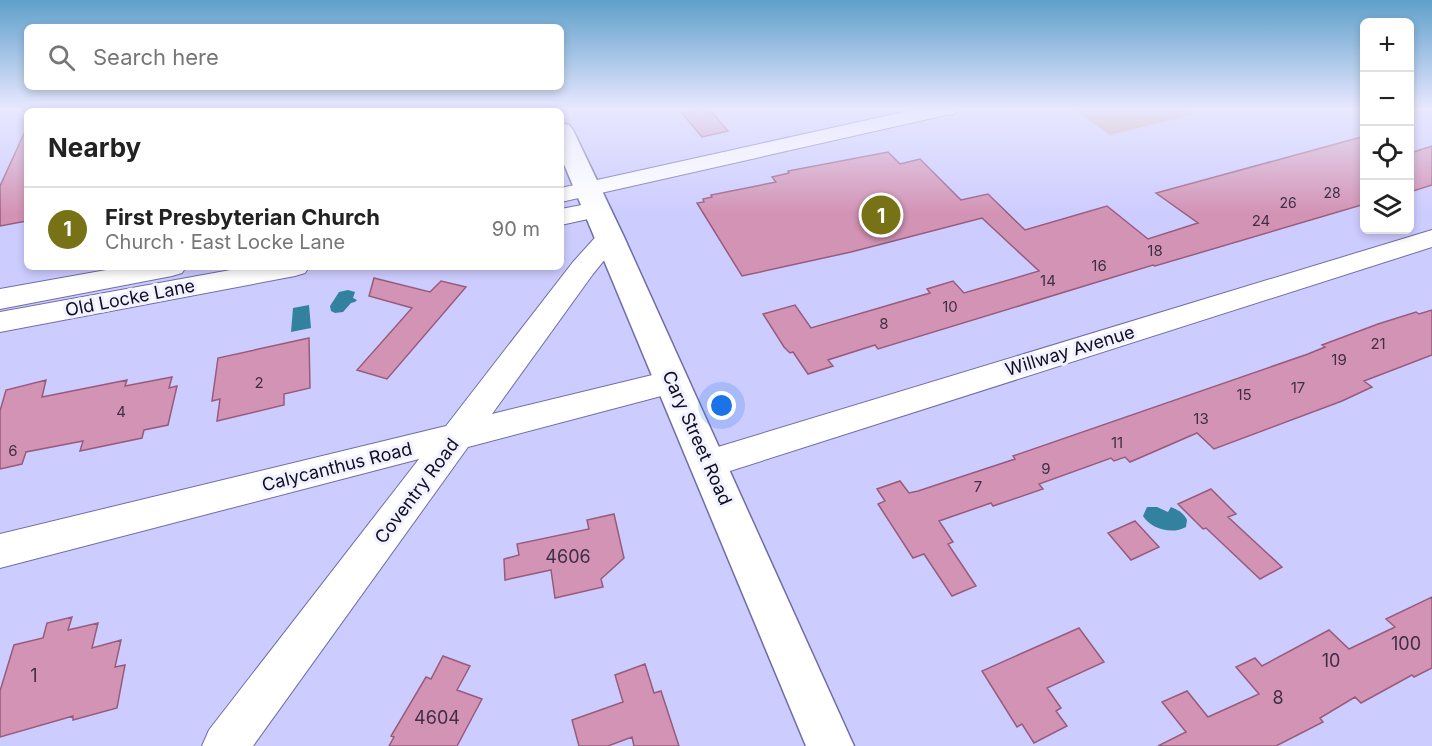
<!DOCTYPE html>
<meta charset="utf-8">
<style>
body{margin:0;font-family:Inter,sans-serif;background:#f6f6f6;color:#222}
.controls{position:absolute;right:18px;top:18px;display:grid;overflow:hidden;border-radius:9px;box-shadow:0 3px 9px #0003}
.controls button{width:54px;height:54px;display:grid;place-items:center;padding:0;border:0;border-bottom:2px solid #e0e0e0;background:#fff;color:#222;font:30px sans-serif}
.you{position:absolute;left:722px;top:406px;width:21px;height:21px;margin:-15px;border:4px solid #fff;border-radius:50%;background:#1a73e8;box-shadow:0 0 0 9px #1a73e833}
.badge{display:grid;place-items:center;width:39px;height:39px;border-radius:50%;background:#777215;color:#fff;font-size:20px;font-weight:700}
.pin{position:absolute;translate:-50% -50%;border:3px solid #fff;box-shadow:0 2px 6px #0006}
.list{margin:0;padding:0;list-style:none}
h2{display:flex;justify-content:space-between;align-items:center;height:78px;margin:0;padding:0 24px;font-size:26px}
h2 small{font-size:20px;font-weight:400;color:#767676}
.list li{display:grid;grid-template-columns:39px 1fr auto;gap:18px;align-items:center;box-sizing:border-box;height:84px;padding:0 24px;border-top:2px solid #e0e0e0}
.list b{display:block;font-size:22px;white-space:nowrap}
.list p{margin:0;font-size:20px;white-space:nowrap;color:#767676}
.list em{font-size:20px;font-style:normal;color:#767676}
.icon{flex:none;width:33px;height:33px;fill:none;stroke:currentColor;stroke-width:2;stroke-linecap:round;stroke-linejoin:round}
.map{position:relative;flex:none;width:1432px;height:746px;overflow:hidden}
.search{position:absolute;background:#fff;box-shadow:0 3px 9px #0003;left:24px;top:24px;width:540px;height:66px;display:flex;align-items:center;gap:15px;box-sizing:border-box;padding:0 21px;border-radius:9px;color:#767676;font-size:22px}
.panel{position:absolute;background:#fff;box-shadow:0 3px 9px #0003;left:24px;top:108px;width:540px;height:162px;border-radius:9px}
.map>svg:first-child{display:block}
</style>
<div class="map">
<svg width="1432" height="746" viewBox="0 0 1432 746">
<rect width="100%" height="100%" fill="#cdccff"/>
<!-- green -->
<path fill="#d2a793" d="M1073,109H1188L1193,112L1192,115L1110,135Z"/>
<!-- water -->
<path fill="#32829f" d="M348,290L355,292L353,298L357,300L355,302L351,303L343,312L335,313L331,311L330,306L339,292Z
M309,305L311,328L291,332L293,308Z
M1147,507H1157L1168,512L1171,507C1178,510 1184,513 1187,520L1186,527C1172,535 1151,529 1143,516Z"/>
<!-- building -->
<path fill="#d393b5" stroke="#975c7c" stroke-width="1.5" d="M702,109H709L728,131L702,137L682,113Z
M27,127V221L0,226V186Z
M1365,136V204L1155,266L1153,265L878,349L875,345L828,360L833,366L808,374L793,352L790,353L784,347L763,314L795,305L811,328L930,293L927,289L953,281L964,293L1039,271L982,218L851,252L742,276L697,203L704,202L703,199L712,197L711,195L776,182L772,177L789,173L788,171L888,152L900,164L920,159L961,200L988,194L1025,230L1107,206L1148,239L1198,223L1156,193Z
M1432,146V185L1410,192V153Z
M374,278L430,292L441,281L466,287L387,379L357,370L412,308L369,296Z
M1432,310V355L1364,381L1372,387L1342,401L1214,449L1197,433L1130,462L1125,457L1114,461L1111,458L1039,484L1043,489L993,506L991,503L939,521L953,542L948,544L976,586L952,596L924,554L913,558L878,504L885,501L877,489L900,481L909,493L918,491L1015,459L1013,456L1308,354L1325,347L1322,345L1378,324L1416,312L1419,314Z
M309,338L310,388L284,394V405L217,421L220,399L212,401L218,358Z
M172,377L169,388L177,386L168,425L144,430L142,438L80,451L83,441L26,452L22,464L0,469V411L6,390L46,380L42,397L127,380L125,386Z
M1211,489L1236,514L1228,517L1282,567L1260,579L1206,528L1203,529L1178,504Z
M614,514L624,558L601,579L603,587L555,598L551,570L505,580L504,559L519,555L517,544L589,529L587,520Z
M1135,521L1159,547L1131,560L1108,533Z
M1432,597V668L1414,677L1412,675L1361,703L1355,697L1320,718L1323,722L1276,746H1158L1186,732L1162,702L1187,691L1208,717L1259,694L1236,667L1255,658L1262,666L1329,630L1349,649L1395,627L1386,619Z
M72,617L68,630L98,623L92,648L121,640L115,667L125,665L117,708L73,720V716L0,737V691L14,645L43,638L47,623Z
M1079,628L1104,662L1047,688L1061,708L1056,711L1067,726L1034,743L1022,724L1017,727L982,671Z
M443,656L470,666L457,690L482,699L457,746H389L394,737L391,736L426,677L431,679Z
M645,664L654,693L661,691L679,746H634L632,737L608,746H579L572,720L623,702L615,675Z"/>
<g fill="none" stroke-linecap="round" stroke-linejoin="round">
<defs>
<path id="minor" d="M510,109H532L533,111H511Z
M917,109H957L954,114L946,115L561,202V188Z
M597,202L606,205L610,210L606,215L561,225V209Z
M610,229L619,231L623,237L593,274L492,414L673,370L684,374L689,382L684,390L468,447L253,746H202L209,730L419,459L0,568V534L446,426L573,262L601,231Z
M1432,230V247L708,478L696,474L691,464L696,454L708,450Z
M123,267H186L182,273L172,276L0,309V289Z
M247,267H309L305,273L295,276L0,332V312Z"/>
<path id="primary" d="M561,123L569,125L573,130L624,237L854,746H806L561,157Z"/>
</defs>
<!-- minor casing -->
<use href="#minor" stroke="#706da6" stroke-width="2"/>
<!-- primary casing -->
<use href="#primary" stroke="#706da6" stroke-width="3"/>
<!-- minor -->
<use href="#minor" fill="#fff" fill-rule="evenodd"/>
<!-- primary -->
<use href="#primary" fill="#fff" fill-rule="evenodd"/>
</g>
<!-- sky -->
<linearGradient id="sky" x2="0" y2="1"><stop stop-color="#5fa0cb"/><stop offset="0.51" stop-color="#e8e8ff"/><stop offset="1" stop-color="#e8e8ff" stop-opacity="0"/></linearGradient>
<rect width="1432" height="213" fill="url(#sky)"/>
<g text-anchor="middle" stroke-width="6" stroke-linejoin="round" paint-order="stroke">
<!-- far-number labels -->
<g font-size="14" fill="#402e47">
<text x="1332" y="198">28</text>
<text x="1288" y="208">26</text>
</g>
<!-- number labels -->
<g font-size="15" fill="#402e47">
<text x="1261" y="226">24</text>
<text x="1155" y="256">18</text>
<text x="1099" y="271">16</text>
<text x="1048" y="286">14</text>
<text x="950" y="312">10</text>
<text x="884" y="329">8</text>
<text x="1378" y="349">21</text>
<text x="1339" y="365">19</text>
<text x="259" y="388">2</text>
<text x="1298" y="393">17</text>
<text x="1244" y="400">15</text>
<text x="121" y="417">4</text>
<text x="1201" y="424">13</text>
<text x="1117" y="448">11</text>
<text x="13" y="456">6</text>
<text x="1046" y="474">9</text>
<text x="978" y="492">7</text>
</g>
<!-- street labels -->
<g font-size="18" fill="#0f0d22" stroke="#f1f1ff">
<text transform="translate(130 298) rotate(-11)" y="6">Old Locke Lane</text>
<text transform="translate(1070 351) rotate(-17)" y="6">Willway Avenue</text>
<text transform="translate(697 438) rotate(66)" y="6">Cary Street Road</text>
<text transform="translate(337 467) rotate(-14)" y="6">Calycanthus Road</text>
<text transform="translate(417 491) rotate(-53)" y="6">Coventry Road</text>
</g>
<!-- near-number labels -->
<g font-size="18" fill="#402e47">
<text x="568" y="563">4606</text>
<text x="1406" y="650">100</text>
<text x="1331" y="667">10</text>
<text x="34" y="682">1</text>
<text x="1278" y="704">8</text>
<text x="437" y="724">4604</text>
</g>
</g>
</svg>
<div class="controls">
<button>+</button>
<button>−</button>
<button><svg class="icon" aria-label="locate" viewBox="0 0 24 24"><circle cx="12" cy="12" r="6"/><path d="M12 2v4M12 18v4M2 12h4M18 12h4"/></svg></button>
<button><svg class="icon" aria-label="layers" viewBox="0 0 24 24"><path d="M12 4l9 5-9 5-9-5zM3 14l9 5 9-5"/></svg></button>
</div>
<div class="you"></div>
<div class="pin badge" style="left:881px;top:215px">1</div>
<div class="search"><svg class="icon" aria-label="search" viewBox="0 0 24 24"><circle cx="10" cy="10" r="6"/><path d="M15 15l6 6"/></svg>Search here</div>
<section class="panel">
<h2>Nearby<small></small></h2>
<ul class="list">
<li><span class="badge">1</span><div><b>First Presbyterian Church</b><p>Church · East Locke Lane</p></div><em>90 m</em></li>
</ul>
</section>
</div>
